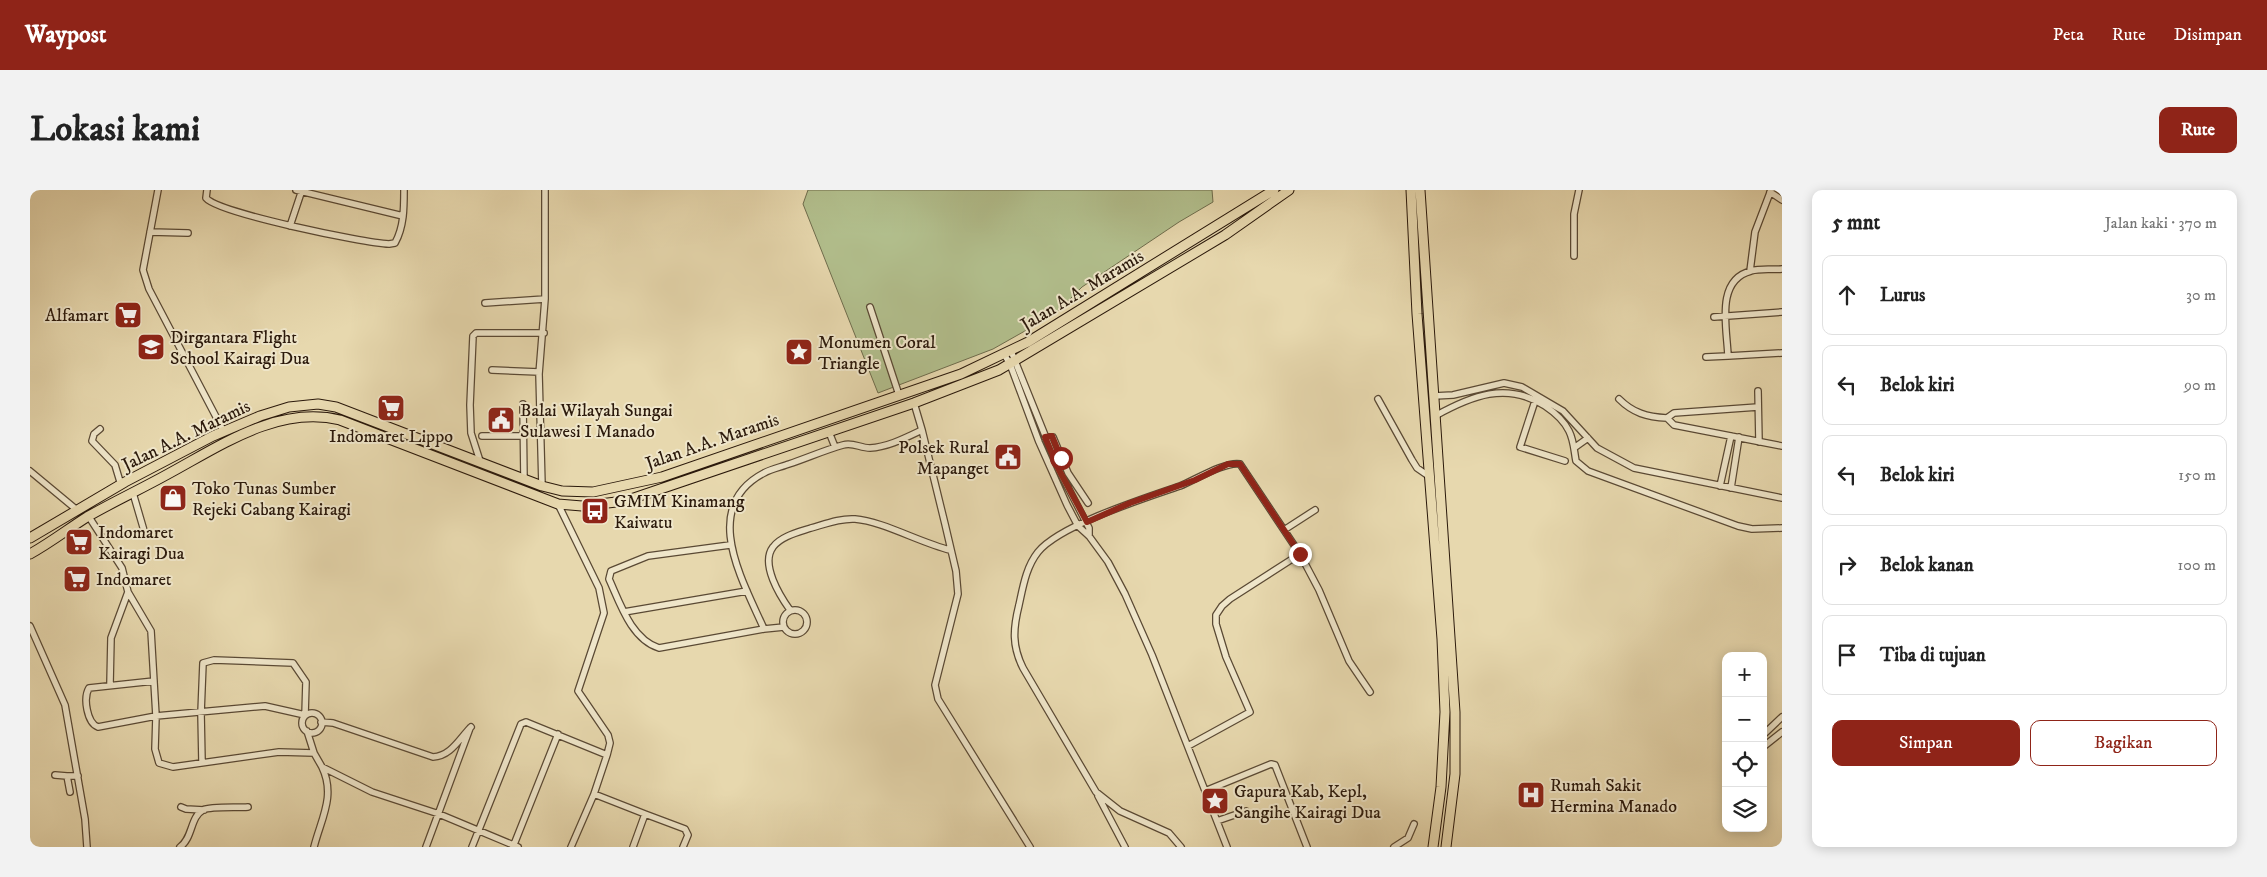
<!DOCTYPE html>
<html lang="id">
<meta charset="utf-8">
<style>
body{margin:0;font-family:"IM FELL DW Pica",serif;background:#f2f2f2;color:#222}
.controls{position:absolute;right:15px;bottom:15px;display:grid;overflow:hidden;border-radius:10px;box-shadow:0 2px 12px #0003}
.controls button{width:45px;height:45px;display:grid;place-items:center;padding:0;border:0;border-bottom:1px solid #e0e0e0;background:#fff;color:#222;font:25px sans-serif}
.stop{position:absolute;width:15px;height:15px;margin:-11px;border:4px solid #8f2418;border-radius:50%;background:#fff}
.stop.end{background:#8f2418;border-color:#fff;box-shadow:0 1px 5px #0008}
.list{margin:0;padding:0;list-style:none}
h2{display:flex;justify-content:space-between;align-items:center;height:65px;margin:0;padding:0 20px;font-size:21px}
h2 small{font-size:16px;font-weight:400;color:#767676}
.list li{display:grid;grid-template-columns:32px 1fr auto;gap:15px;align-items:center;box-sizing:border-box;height:80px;margin:0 10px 10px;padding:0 10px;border:1px solid #e0e0e0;border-radius:10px}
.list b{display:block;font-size:19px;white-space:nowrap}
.list em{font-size:16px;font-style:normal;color:#767676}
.actions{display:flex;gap:10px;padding:15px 20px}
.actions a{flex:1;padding:11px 0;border:1px solid #8f2418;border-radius:10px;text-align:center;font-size:18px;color:#8f2418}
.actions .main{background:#8f2418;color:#fff}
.icon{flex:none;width:28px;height:28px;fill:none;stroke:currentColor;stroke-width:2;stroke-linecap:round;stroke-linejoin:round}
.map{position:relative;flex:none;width:1752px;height:657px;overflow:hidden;border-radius:10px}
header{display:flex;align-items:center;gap:30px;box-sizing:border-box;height:70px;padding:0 25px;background:#8f2418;color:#fff}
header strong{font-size:24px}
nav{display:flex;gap:28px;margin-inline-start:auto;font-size:18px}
.intro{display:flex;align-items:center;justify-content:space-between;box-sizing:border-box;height:120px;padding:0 30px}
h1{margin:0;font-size:35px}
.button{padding:12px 22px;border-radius:10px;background:#8f2418;color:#fff;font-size:18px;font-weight:700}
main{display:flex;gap:30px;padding:0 30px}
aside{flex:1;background:#fff;border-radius:10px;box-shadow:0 2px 12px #0003}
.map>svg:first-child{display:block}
</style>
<header>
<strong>Waypost</strong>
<nav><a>Peta</a><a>Rute</a><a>Disimpan</a></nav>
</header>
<div class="intro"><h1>Lokasi kami</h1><a class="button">Rute</a></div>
<main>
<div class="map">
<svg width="1752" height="657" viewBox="0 0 1752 657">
<rect width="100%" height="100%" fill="#e7d8ae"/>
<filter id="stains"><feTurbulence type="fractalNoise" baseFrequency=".004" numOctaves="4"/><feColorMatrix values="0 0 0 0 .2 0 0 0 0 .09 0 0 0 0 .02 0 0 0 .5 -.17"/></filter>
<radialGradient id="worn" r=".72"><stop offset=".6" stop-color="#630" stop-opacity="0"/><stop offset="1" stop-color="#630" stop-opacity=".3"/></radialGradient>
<!-- green -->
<path fill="#b2bf8d" stroke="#6e6c4c" d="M778,0H1182L1183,12L1149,32L1052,97L1025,124L963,159L848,203L773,14Z"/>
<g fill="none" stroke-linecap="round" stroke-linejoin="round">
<defs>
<path id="minor" d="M128,0L113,80L119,99L194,242
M177,0L176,8C188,23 334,53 359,54L365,53C374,37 374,18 374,0
M266,0L373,26
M1740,2L1752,10
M260,36L272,0
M120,42L158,43
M1544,66V24L1549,0
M1752,79C1742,80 1730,78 1721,81C1685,90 1697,138 1698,166L1752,163
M1720,81L1725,42L1741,0
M455,113L515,109
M840,117L869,205
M1684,127L1752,122
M981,161L1029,280L1059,338V346
M974,164L980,174L1009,252L1037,315L1048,336L1059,346L1078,372L1095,404L1122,465L1197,657
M1676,167L1698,166
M462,180L509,182
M1728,201L1729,252
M1404,206L1423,205L1474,193L1492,197L1533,221L1567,258L1604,278L1752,308
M1348,209L1382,270L1387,278L1400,287
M1589,209C1603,223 1617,227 1637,228
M1505,211L1490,257L1535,271
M493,214L494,290
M1728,217L1644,223L1637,228L1644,235L1752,256
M1405,226C1441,206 1477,191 1515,216C1524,222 1534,231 1539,241C1544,251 1544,261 1546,271L1558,281L1708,336L1722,339L1752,338
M70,239L64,244L62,251L85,275L91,295
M892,240L915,334L926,381L928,404L905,495L908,509L1000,657
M799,242L805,257
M452,246H492
M1015,247H1023L1038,283L1058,313
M1544,258L1558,248
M450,271L441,243L440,215L443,146L446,143H514
M0,281L47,320
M512,296L509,184L515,109V0
M1690,296L1701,246
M1701,298L1709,247
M103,303L115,344
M528,314L569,398L574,423L548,501L578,545L580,553L577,565
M59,327L92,378L98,402L121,441L126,526L68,537C57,533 53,508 59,498L124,491
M1254,340L1285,320
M700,355L618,366L581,381L579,389C590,413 601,449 629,458L734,439
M753 432a12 12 0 1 1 24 0a12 12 0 1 1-24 0Z
M760,420C750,406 730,374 743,357C751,346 769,342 781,338C795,334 810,328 825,329C852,331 891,353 920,360
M594,422L717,401
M0,436L35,515L55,629L57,657
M754,437L734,439C713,391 669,317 734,283C741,279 751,277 759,274C777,268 795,260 813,255C823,252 830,258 840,258C858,257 875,248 892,240L884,213
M80,494L81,448L98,402
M272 533a10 10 0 1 1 20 0a10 10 0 1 1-20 0Z
M291,532L303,533L403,567C421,566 429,549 441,537
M277,541L284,563
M1733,545L1752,527
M1158,556L1220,522L1196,467L1186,434V425L1192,416L1200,409L1270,364
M1733,557L1752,542
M172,572L171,523L173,473L184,470L263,473L276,492L275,525L235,516L126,526L125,559L129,573L143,577L249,562L284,563L292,577L342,602L409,624L488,657
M25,585L37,586
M1175,601L1241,574L1245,575L1277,657
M40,602L37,586H48
M564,604L615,624L603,657
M1068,606L1095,657
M151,617L156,619L174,620
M615,624L655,639L658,645L653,657
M1187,631L1216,621
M150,657C163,648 160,627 173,620C181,616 207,618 218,617
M284,657C291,629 306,606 292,577
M396,657L440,538
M442,657L491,534L496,532L577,565L564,604L541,657
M483,657L528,544
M1151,657L1139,643L1090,621L1066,602L993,478C982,456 983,439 989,415C993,397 996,377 1008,362C1030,335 1115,308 1150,296C1165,290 1196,271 1210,274L1270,364L1289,400L1319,471L1340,502
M1364,657L1378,648L1384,634"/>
<path id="trunk" d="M1381,0L1387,124L1412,449L1415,522L1411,597L1403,657
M1390,0L1425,522V584L1416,657
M0,348L95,292L183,246L230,226L259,217L288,214L306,217L512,296L532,301L563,302L632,287L931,184L998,152L1244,0
M0,364C20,353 38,339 57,327C83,312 111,299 138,284C190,256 248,215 310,230L528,314L552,316L595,311L884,213L969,180L1195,45L1259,0"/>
</defs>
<!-- minor casing -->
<use href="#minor" stroke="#5a4934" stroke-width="8"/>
<!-- trunk casing -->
<use href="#trunk" stroke="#2b190b" stroke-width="11"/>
<!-- minor -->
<use href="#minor" stroke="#efe6ca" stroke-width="5.5"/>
<!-- trunk -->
<use href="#trunk" stroke="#e7d8ae" stroke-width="9"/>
</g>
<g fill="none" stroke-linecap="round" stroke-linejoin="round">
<!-- route -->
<path stroke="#8f2418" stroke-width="6" d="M1031,268L1022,246L1015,247L1029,280L1057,332L1100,313L1165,290L1198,274H1210L1270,364"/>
</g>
<!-- icons -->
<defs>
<symbol id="supermarket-square" viewBox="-11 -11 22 22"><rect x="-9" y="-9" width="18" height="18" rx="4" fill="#8f2418" stroke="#efe6ca"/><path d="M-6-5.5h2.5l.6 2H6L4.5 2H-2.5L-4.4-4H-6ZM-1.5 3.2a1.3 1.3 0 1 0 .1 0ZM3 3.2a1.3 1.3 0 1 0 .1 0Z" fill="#fff"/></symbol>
<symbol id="school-square" viewBox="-11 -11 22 22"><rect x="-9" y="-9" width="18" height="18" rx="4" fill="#8f2418" stroke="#efe6ca"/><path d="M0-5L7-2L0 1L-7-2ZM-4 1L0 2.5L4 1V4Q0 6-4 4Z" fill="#fff"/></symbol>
<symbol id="sight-square" viewBox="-11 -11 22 22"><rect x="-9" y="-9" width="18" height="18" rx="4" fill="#8f2418" stroke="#efe6ca"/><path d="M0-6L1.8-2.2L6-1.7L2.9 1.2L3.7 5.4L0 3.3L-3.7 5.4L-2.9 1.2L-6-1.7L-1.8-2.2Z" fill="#fff"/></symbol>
<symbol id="civic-square" viewBox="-11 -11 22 22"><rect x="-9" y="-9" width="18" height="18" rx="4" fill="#8f2418" stroke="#efe6ca"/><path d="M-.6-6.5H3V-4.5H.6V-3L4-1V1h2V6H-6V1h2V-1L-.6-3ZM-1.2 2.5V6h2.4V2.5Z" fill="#fff"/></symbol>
<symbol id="shop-square" viewBox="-11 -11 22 22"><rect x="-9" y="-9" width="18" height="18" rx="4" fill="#8f2418" stroke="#efe6ca"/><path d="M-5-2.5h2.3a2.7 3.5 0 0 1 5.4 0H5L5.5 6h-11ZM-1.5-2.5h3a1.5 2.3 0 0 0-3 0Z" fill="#fff"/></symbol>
<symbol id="bus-square" viewBox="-11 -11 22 22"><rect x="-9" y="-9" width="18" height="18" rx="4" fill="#8f2418" stroke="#efe6ca"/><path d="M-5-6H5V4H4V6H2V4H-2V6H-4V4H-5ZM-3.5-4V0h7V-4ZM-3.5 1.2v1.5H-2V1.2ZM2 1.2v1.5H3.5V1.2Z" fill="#fff"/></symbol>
<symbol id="hospital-square" viewBox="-11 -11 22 22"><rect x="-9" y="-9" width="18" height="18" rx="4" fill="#8f2418" stroke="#efe6ca"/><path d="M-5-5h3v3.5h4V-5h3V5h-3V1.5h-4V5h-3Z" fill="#fff"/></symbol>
</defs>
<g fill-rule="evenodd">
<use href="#supermarket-square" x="82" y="109" width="32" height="32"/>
<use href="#school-square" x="105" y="141" width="32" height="32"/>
<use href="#sight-square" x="753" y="146" width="32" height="32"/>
<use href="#supermarket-square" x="345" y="202" width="32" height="32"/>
<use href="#civic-square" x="455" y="214" width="32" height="32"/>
<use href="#civic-square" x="962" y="251" width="32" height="32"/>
<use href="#shop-square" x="127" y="292" width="32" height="32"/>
<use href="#bus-square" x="549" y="305" width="32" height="32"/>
<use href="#supermarket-square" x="33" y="336" width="32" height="32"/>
<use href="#supermarket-square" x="31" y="373" width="32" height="32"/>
<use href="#hospital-square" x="1485" y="589" width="32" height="32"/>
<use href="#sight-square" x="1169" y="595" width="32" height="32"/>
</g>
<g text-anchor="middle" stroke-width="4" stroke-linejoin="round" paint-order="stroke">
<!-- street labels -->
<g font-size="18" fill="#2b190b" stroke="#efe6ca">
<text transform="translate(1052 100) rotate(-31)" y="6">Jalan A.A. Maramis</text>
<text transform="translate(156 245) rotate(-26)" y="6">Jalan A.A. Maramis</text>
<text transform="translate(682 251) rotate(-19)" y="6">Jalan A.A. Maramis</text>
</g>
<!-- poi labels -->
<g font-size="18" fill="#2b190b" stroke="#efe6ca" text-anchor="start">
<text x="79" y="131" text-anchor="end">Alfamart</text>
<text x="140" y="153">Dirgantara Flight<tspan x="140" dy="21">School Kairagi Dua</tspan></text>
<text x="788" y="158">Monumen Coral<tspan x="788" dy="21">Triangle</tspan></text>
<text x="490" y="226">Balai Wilayah Sungai<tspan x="490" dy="21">Sulawesi I Manado</tspan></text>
<text x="361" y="252" text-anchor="middle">Indomaret Lippo</text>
<text x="959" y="263" text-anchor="end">Polsek Rural<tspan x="959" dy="21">Mapanget</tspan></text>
<text x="162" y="304">Toko Tunas Sumber<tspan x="162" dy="21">Rejeki Cabang Kairagi</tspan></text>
<text x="584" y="317">GMIM Kinamang<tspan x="584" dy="21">Kaiwatu</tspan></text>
<text x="68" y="348">Indomaret<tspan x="68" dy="21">Kairagi Dua</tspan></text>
<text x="66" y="395">Indomaret</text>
<text x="1520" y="601">Rumah Sakit<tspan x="1520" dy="21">Hermina Manado</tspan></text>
<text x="1204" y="607">Gapura Kab, Kepl,<tspan x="1204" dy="21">Sangihe Kairagi Dua</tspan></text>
</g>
</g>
<rect width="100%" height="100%" filter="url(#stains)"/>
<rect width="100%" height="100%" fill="url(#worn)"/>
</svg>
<div class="controls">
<button>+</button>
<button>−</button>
<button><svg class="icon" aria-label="locate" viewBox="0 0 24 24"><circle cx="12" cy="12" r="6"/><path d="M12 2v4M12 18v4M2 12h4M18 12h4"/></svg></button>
<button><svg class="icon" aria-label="layers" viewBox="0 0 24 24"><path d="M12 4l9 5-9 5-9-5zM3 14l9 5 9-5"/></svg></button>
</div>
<div class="stop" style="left:1031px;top:268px"></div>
<div class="stop end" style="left:1270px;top:364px"></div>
</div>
<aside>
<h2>5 mnt<small>Jalan kaki · 370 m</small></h2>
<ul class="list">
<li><svg class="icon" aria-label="ahead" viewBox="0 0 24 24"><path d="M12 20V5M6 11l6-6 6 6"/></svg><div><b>Lurus</b></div><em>30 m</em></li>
<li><svg class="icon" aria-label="left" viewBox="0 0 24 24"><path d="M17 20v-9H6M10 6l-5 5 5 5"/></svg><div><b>Belok kiri</b></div><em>90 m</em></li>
<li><svg class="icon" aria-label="left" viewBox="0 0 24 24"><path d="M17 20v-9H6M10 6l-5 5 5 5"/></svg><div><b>Belok kiri</b></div><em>150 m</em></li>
<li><svg class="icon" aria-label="right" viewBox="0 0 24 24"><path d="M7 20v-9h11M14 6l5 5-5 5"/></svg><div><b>Belok kanan</b></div><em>100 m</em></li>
<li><svg class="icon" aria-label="arrive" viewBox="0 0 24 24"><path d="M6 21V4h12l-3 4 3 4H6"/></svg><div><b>Tiba di tujuan</b></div></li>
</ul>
<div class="actions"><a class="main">Simpan</a><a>Bagikan</a></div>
</aside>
</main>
